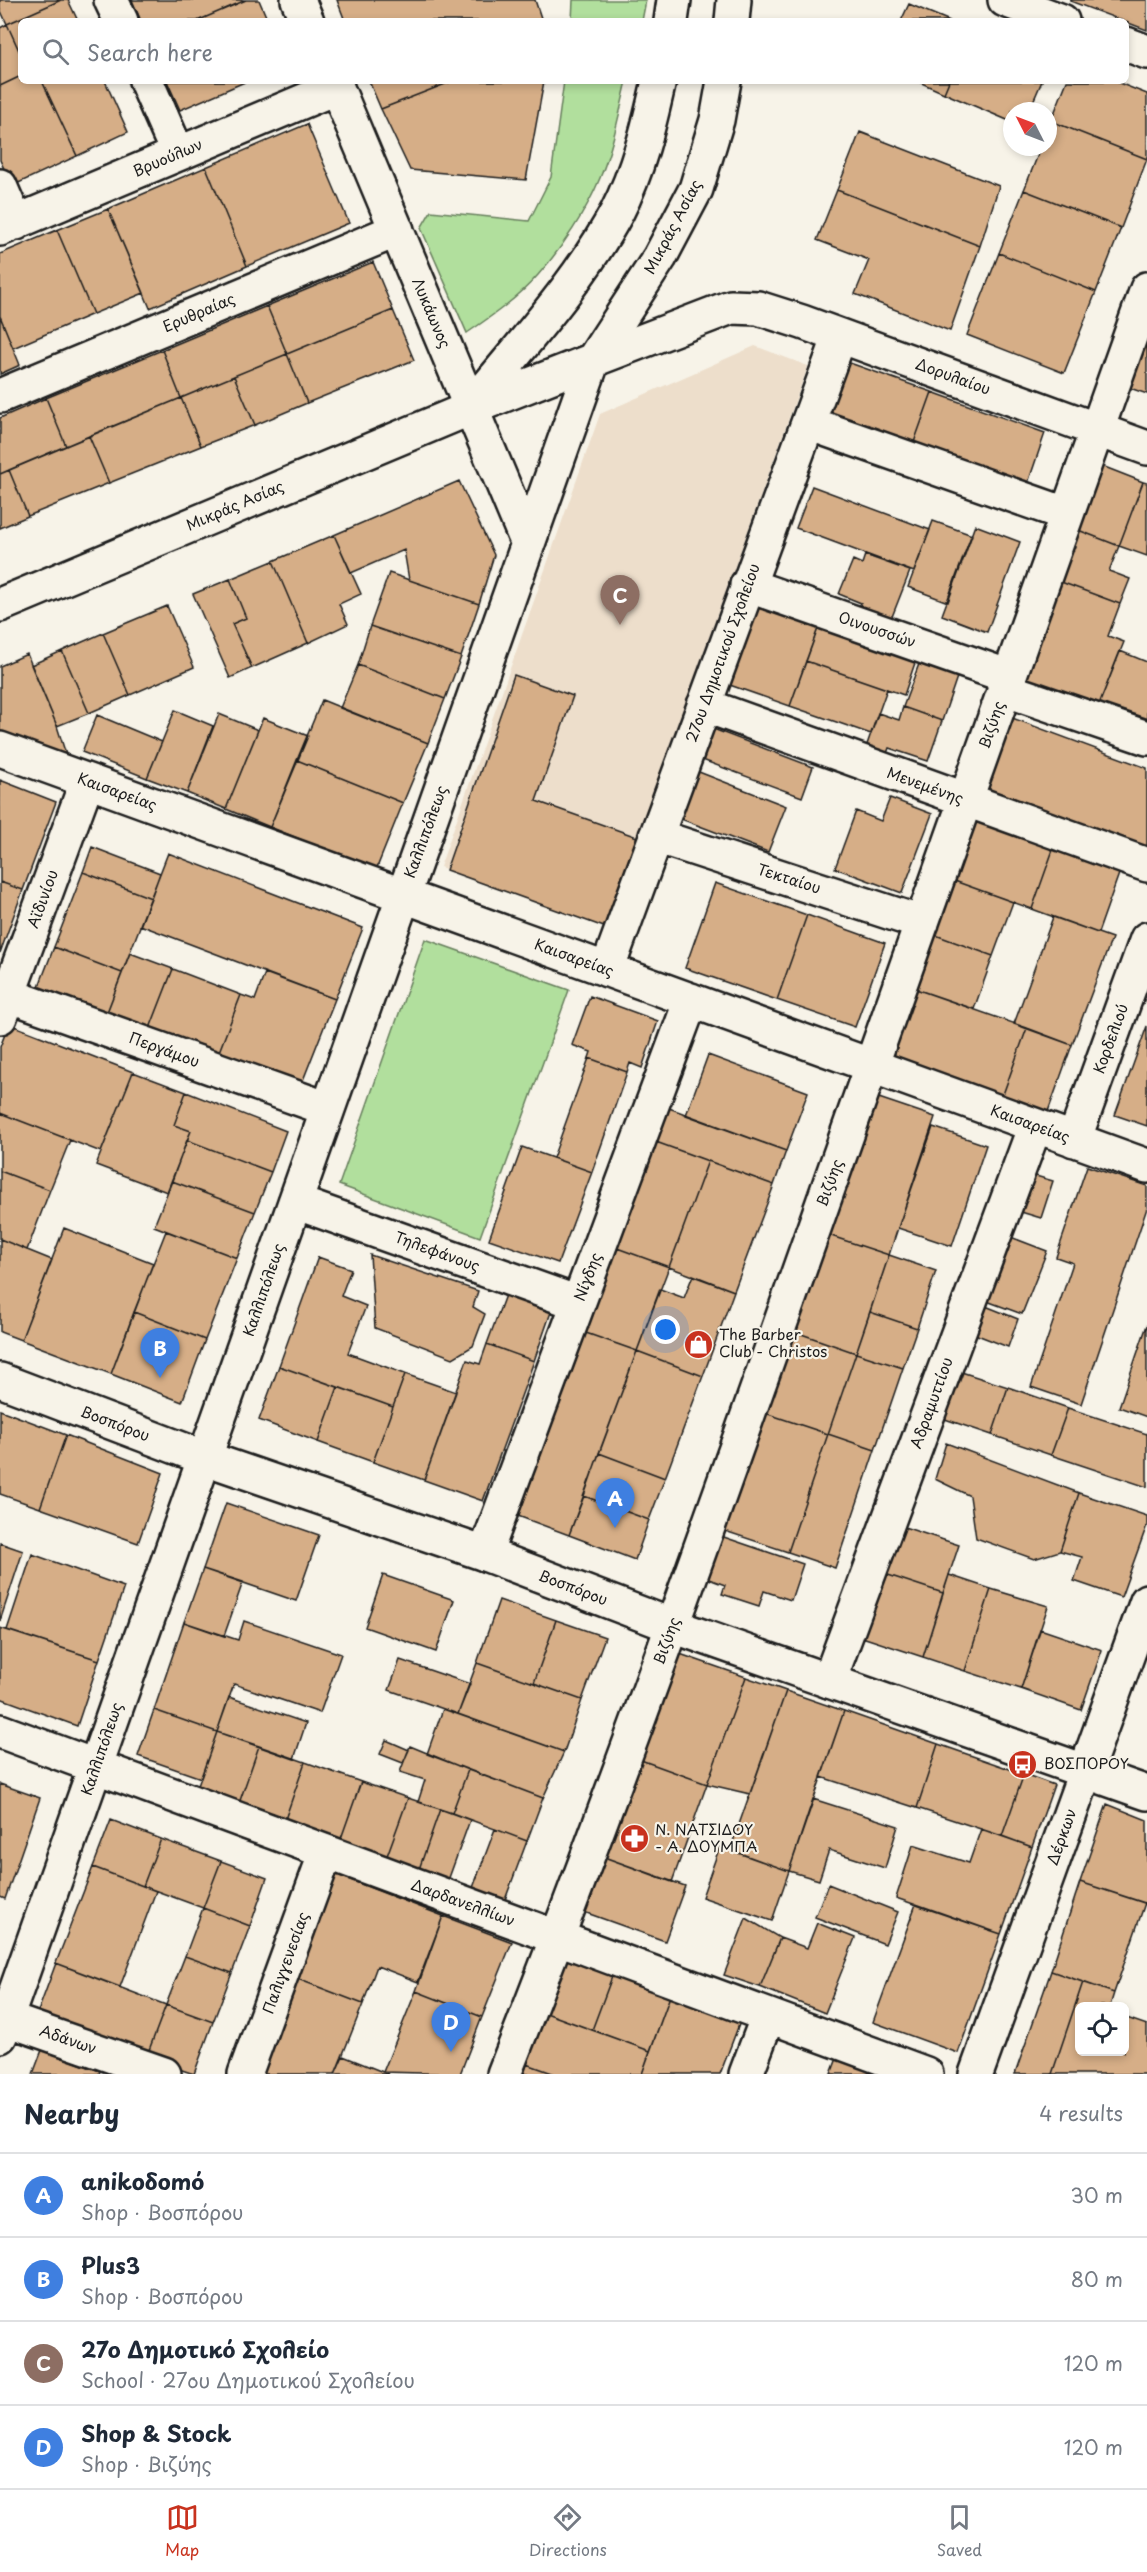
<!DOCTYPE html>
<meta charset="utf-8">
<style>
body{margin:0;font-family:"Playpen Sans",sans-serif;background:#f6f6f7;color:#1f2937}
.controls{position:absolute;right:18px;bottom:18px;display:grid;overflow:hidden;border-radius:9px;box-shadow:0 3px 9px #0003}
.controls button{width:54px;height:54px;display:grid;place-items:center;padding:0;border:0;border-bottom:2px solid #e0e1e3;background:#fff;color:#1f2937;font:30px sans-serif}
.compass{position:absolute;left:1003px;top:102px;width:54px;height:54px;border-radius:50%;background:#fff;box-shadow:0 3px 9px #0003;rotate:312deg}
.you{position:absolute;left:666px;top:1330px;width:21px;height:21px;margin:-15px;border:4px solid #fff;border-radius:50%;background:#1a73e8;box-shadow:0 0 0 9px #1a73e833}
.badge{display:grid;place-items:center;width:39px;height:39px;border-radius:50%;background:#c8321e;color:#fff;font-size:20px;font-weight:700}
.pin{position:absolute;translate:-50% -50px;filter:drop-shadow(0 2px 3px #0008)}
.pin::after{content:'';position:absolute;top:32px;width:21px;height:18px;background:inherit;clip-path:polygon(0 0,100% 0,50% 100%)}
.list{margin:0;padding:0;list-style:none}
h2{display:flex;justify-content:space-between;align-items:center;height:78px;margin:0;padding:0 24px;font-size:26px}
h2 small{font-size:20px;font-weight:400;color:#747a83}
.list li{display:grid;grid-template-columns:39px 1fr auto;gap:18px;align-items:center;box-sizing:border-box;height:84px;padding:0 24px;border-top:2px solid #e0e1e3}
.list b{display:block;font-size:22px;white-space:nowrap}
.list p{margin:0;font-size:20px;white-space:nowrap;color:#747a83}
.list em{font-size:20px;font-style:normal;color:#747a83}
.icon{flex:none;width:33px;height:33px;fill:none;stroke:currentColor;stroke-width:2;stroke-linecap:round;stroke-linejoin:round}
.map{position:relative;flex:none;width:1147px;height:2074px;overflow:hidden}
.search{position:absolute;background:#fff;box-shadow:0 3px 9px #0003;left:18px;right:18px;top:18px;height:66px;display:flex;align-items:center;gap:15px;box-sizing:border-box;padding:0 21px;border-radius:9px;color:#747a83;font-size:22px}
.sheet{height:414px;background:#fff}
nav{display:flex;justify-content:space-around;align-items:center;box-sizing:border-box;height:84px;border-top:2px solid #e0e1e3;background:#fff;font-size:16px;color:#747a83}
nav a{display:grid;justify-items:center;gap:3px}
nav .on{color:#c8321e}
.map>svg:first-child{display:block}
</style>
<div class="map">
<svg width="1147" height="2074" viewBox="0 0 1147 2074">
<rect width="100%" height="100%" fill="#f7f3e8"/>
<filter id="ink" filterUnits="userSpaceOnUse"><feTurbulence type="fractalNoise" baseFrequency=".0167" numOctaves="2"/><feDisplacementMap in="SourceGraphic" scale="12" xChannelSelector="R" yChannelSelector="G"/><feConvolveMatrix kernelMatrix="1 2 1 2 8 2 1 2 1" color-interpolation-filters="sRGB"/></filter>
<g filter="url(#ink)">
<!-- built -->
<path fill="#eddecb" d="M755,346L808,366L604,927L440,867L600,414Z"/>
<!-- green -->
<path fill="#b1df9d" stroke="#667e5c" stroke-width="1.5" d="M573,0H646L642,21H572Z
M564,81H627C619,114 613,147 600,178C586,212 562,248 538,275C518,298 492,316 467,333L421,228L431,211L529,221L551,177Z
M425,939L569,990L480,1237L339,1185Z"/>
<!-- building -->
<path fill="#d6ae87" stroke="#1c1c1c" stroke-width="1.5" d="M0,0H61L7,24L0,9Z
M61,0H68L78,21H21V55L7,24Z
M132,0H246L197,21H141Z
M246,0H259L268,21H197Z
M337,0H535L542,21H345Z
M1071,0H1147V30L1070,1Z
M909,4L950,21H901Z
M7,24L21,55V76L0,86V28Z
M21,76V81H42L77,156L12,186L0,160V86Z
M42,81H105L128,132L77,156Z
M167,81H247L180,110Z
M369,81H453L381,109Z
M453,81H544L526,180L410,170L381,109Z
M917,81H949L944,93Z
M949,81H1042L1029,111H1012V122L944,93Z
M1067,81H1114L1147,94V159L1051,121Z
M1051,121L1147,159L1121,228L1024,190L1041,147H1048V129Z
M307,124L349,223L247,266L206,167Z
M860,132L999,186L980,246L837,190Z
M206,167L247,266L150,308L108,209Z
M837,190L980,246L950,331L855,294L869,260L817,240Z
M1024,190L1121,228L1096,292L999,253Z
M108,209L144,293L93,314L57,230Z
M57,230L93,314L13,348L0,316V254Z
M999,253L1096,292L1064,373L967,335Z
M373,262L393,310L287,354L267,306Z
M267,306L287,354L181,398L162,350Z
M393,310L414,360L307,403L287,354Z
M0,316L20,365L0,374Z
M1147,327V394L1127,387Z
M162,350L181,398L66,446L46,398Z
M287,354L307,403L255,425L234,376Z
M847,362L932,392L912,448L827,417Z
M234,376L255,425L201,446L181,398Z
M932,392L1045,433L1026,489L912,448Z
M46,398L66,446L0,474V418Z
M181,398L201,446L109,483L89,436Z
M89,436L109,483L28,516L9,470Z
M1097,464L1143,482L1119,546L1073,528Z
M9,470L28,516L0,528V474Z
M459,481L494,555L479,604L409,580L404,550L351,573L334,535Z
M1143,482L1147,483V556L1119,546Z
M812,486L930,530L914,572L796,528Z
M933,521L972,535L948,602L908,587Z
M975,525L1020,542L987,632L942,615Z
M1073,528L1119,546L1109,571L1130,579L1120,604L1053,579Z
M334,535L361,594L339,604L348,624L308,643L273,561Z
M865,555L910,571L886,632L854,620L861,603L839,594L853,560L862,564Z
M273,561L308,643L252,668L232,624L246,618L230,579Z
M389,573L479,604L461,657L370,626Z
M230,579L246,618L232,624L252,668L230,678L193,594Z
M1053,579L1120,604L1108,636L1124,642L1096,712L1014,680Z
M750,599L820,623L790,706L721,682Z
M167,606L194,667L130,695L103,633Z
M820,623L917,657L904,695L806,661Z
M370,626L461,657L445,699L358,665Z
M103,633L130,695L89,713L62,651Z
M62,651L89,713L57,726L31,665Z
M1120,651L1147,662V731L1096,712Z
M27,654L57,726L68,761L0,738V666Z
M806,661L887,689L871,734L790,706Z
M919,664L957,677L942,721L903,707Z
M358,665L445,699L428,743L340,708Z
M514,675L573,696L536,801L637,837L604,927L446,870Z
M322,700L428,743L403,803L297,760Z
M903,707L942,721L928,761L889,748L882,766L862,759L878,713L899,720Z
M175,710L213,726L187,793L147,778Z
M219,714L258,730L226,809L187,793Z
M97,715L162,742L147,778L82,752Z
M1007,716L1147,768V844L1141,860L976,800Z
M263,718L308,736L270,827L226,809Z
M700,724L813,767L802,797L689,755Z
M297,760L403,803L376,870L270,827Z
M686,767L786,806L768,852L668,814Z
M0,780L56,802L23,890L0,882Z
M890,798L932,814L902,893L835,868L856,811L881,821Z
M972,818L1054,847L1032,909L949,879Z
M92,847L160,873L151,898L83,872Z
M1054,847L1120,871L1098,933L1032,909Z
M168,853L363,928L335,999L140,925Z
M83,872L151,898L122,973L54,947Z
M949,879L1013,902L993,956L930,933Z
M0,882L23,890L0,953Z
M715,883L807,915L777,1000L685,968Z
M807,915L885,943L855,1027L777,1000Z
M1053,917L1112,938L1072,1045L1014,1024Z
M930,933L993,956L974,1009L910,987Z
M54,947L122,973L104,1020L36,994Z
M130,953L173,969L147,1036L104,1020Z
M173,969L241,995L215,1062L147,1036Z
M265,973L335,999L298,1093L215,1062L241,995L255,1000Z
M910,987L1027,1028L1001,1100L884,1058Z
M590,996L658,1021L642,1068L630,1063L627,1072L589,1058L591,1052L572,1045Z
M9,1024L133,1072L101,1152L0,1113V1047Z
M1147,1026V1126L1115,1115Z
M1027,1028L1072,1045L1046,1117L1001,1100Z
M708,1055L808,1092L786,1151L686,1115Z
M589,1058L627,1072L592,1172L553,1158Z
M133,1072L186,1092L174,1125L191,1131L167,1192L96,1165Z
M186,1092L286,1131L271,1172L187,1140L191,1131L174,1125Z
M867,1094L935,1117L889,1255L819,1232Z
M669,1108L786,1151L774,1185L656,1142Z
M0,1113L70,1140L50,1190L0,1171Z
M933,1127L986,1145L952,1246L898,1228Z
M187,1140L271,1172L255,1212L172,1181Z
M656,1142L708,1161L669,1267L617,1248Z
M522,1147L592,1172L558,1263L489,1239Z
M708,1161L774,1185L734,1291L669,1267Z
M1087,1166L1147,1186V1208L1081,1404L1031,1387L1073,1263L1056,1257Z
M0,1171L50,1190L27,1250L0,1239Z
M1022,1172L1053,1181L1041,1218L1011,1209Z
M172,1181L255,1212L237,1258L154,1226Z
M64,1228L153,1263L111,1374L21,1340Z
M166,1231L237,1258L205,1340L134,1312Z
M819,1232L889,1255L856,1353L787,1329Z
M1008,1236L1047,1251L1022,1314L984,1300Z
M0,1239L52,1260L21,1340L0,1332Z
M617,1248L669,1267L637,1351L586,1333Z
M370,1255L478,1291L473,1307L485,1314L473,1346L453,1358L375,1328Z
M889,1255L936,1271L917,1328L870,1312Z
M318,1257L351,1269L341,1296L366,1306L348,1353L405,1374L393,1407L279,1366Z
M693,1275L734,1291L703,1376L637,1351L660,1289L684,1298Z
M505,1295L551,1312L534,1361L487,1344Z
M978,1303L1018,1319L1008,1347L967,1331Z
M134,1312L205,1340L182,1402L111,1374Z
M870,1312L917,1328L903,1368L856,1353Z
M1147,1325V1417L1119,1407Z
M787,1329L856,1353L828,1434L759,1411Z
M586,1333L637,1351L569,1535L518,1516Z
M487,1344L534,1361L483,1501L424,1480L467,1360L480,1364Z
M637,1351L703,1376L665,1478L599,1453Z
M856,1353L903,1368L875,1450L828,1434Z
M279,1366L338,1387L318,1442L259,1420Z
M952,1369L1008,1387L992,1435L936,1416Z
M405,1374L456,1392L424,1480L373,1462Z
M338,1387L393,1407L373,1462L318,1442Z
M1008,1387L1068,1408L1051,1455L992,1435Z
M1068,1408L1147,1434V1487L1051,1455Z
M0,1410L66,1435L40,1508L0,1494Z
M759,1411L828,1434L788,1552L719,1529Z
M828,1434L875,1450L835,1568L788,1552Z
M66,1435L163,1473L138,1543L40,1508Z
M946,1443L1079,1493L1060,1551L1034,1559L976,1538L970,1496L935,1479Z
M599,1453L665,1478L649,1520L584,1496Z
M1079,1493L1147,1516V1525L1121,1597L1074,1581L1082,1557L1060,1551Z
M584,1496L649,1520L635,1560L569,1535Z
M226,1503L319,1535L296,1601L203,1569Z
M898,1525L959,1545L943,1593L882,1573Z
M712,1533L803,1564L791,1600L764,1591L759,1606L722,1594L725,1585L698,1575Z
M0,1543L23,1551L0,1621Z
M32,1554L124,1587L99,1660L7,1630Z
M203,1569L243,1582L224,1636L184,1622Z
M882,1573L943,1593L923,1657L862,1637Z
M383,1575L454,1600L436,1652L365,1627Z
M949,1575L991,1589L965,1671L923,1657Z
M991,1589L1048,1606L1021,1689L965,1671Z
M499,1600L556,1620L534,1683L477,1663Z
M556,1620L605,1637L582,1700L534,1683Z
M244,1621L341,1654L320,1713L234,1684L217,1732L154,1710L184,1622L238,1640Z
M0,1628L99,1660L77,1726L0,1698Z
M1040,1629L1102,1650L1081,1710L1021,1689Z
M677,1653L746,1677L707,1784L638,1759Z
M400,1660L470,1684L458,1714L389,1690Z
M477,1663L582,1700L564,1752L458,1714Z
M746,1677L786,1691L750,1794L707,1784Z
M786,1691L844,1711L789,1871L730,1850Z
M229,1697L306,1723L294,1759L217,1732Z
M443,1709L564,1752L543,1798L427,1754Z
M154,1710L217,1732L201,1778L138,1756Z
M844,1711L938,1744L917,1808L821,1777Z
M217,1732L259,1746L236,1812L194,1797Z
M386,1740L409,1750L403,1763L380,1754Z
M938,1744L1024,1774L1002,1836L917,1808Z
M259,1746L305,1762L282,1828L236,1812Z
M410,1746L468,1770L452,1813L418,1802L425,1780L400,1772Z
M638,1759L707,1784L672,1882L604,1857Z
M305,1762L361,1782L338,1847L282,1828Z
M468,1770L543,1798L527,1841L452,1813Z
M1024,1774L1054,1785L1032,1847L1002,1836Z
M361,1782L408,1798L384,1864L338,1847Z
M0,1784L40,1798L5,1899L0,1897Z
M408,1798L440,1809L417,1875L384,1864Z
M813,1799L898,1826L885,1868L829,1850L819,1880L789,1871Z
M1107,1804L1147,1820V1904L1080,1882Z
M440,1809L470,1820L446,1886L417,1875Z
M111,1820L161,1839L143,1886L93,1867Z
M495,1829L527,1841L503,1905L471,1893Z
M981,1829L1032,1847L1001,1934L896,1898L913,1845L969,1863Z
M161,1839L221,1861L203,1908L143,1886Z
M720,1846L789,1871L772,1921L702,1897Z
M604,1857L685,1886L665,1941L584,1912Z
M221,1861L267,1878L250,1926L203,1908Z
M93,1867L156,1891L120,1987L56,1963Z
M335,1874L443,1916L418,1982L377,1966L363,2004L295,1978Z
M1080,1882L1145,1903L1114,1993L1051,1971Z
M828,1884L898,1912L885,1944L815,1917Z
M916,1904L1001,1934L958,2053L873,2022Z
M203,1908L250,1926L232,1973L185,1956Z
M443,1916L512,1942L482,2017L416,1991Z
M746,1918L780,1938L760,1987L724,1975Z
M817,1923L855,1938L825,2013L760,1987L780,1938L807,1948Z
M563,1955L613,1974L592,2030L546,2013Z
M185,1956L232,1973L213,2022L166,2005Z
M56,1963L166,2005L146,2058L36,2017Z
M1051,1971L1083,1982L1052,2074H1015Z
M613,1974L670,1996L650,2051L592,2030Z
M295,1978L363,2004L335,2074H259Z
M1083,1982L1114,1993L1110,2006H1080V2052H1124V2017L1147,2025V2074H1052Z
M416,1991L482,2017L460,2074L383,2072Z
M670,1996L740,2022L720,2074H642Z
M166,2005L213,2022L194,2074L146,2058Z
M546,2013L650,2051L642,2074H555L527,2064Z
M42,2050L100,2071L99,2074H33Z
M839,2053L896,2074H831Z
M343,2056L388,2074H335Z
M527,2064L555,2074H524Z"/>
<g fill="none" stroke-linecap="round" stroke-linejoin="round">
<defs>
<path id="street" d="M111,0L121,21
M298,0L307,21
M1005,0L1062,21
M1126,44L1147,52
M146,81L178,154
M334,81L528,544
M0,186L16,223
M0,229L337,87
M0,396L397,230
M808,423L1066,514
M747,585L1007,676
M1004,689L1147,738
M704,705L1147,865
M0,749L1147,1166
M656,836L922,923
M607,970L840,336
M0,992L328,1109
M0,1017L87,781
M1074,1140L1147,939
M295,1202L578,1303
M485,1554L691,1000
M829,1681L1035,1126
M0,1731L926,2074
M6,2019L164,2074
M0,2036L593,360L731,307L758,308L802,322L1147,448
M245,2074L326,1852
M504,2074C596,1841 681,1604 765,1367C893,1008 1017,647 1147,289
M746,2074L768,2016
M976,2074L1147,1601"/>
<path id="secondary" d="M671,21L674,0
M732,21L734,0
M471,407C521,345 579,283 617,212C638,171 649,126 659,81
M0,605L471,408L593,360L660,257L696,189L717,120L724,81
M0,1380L205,1458L485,1554L673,1626L1147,1793"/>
</defs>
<!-- street casing -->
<use href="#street" stroke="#1c1c1c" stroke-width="38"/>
<!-- secondary casing -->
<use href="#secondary" stroke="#1c1c1c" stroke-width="38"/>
<!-- street -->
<use href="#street" stroke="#f7f3e8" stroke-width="33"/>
<!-- secondary -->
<use href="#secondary" stroke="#f7f3e8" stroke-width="33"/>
</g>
</g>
<!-- icons -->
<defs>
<symbol id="shop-disc" viewBox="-11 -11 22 22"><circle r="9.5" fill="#c8321e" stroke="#f7f3e8"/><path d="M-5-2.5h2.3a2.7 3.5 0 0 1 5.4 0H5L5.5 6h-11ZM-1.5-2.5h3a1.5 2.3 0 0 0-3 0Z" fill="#fff"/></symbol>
<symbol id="bus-disc" viewBox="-11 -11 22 22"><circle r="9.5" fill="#c8321e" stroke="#f7f3e8"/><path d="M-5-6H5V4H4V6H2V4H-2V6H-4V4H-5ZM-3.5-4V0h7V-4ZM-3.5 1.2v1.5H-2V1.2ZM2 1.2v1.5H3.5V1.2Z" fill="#fff"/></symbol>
<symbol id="pharmacy-disc" viewBox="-11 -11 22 22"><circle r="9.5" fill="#c8321e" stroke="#f7f3e8"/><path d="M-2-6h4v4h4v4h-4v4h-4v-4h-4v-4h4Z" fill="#fff"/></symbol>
</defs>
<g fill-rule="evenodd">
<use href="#shop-disc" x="682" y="1328" width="33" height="33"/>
<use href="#bus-disc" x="1006" y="1748" width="33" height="33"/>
<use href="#pharmacy-disc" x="618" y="1822" width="33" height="33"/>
</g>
<g text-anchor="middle" stroke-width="4.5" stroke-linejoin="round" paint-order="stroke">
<!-- street labels -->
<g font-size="15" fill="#1c1c1c" stroke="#f7f3e8">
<text transform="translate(168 158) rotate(-23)" y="5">Βρυούλων</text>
<text transform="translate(673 227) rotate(-62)" y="5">Μικράς Ασίας</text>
<text transform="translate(199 313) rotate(-23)" y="5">Ερυθραίας</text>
<text transform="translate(431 313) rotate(67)" y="5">Λυκάωνος</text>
<text transform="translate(953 377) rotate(20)" y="5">Δορυλαίου</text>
<text transform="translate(235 506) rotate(-23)" y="5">Μικράς Ασίας</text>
<text transform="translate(877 630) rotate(19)" y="5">Οινουσσών</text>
<text transform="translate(723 653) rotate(-70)" y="5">27ου Δημοτικού Σχολείου</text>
<text transform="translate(992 725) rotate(-71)" y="5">Βιζύης</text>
<text transform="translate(925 786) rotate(20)" y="5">Μενεμένης</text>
<text transform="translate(117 792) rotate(20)" y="5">Καισαρείας</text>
<text transform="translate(426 832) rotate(-70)" y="5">Καλλιπόλεως</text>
<text transform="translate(789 879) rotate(18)" y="5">Τεκταίου</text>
<text transform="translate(43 899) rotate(-70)" y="5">Αϊδινίου</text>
<text transform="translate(574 958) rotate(20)" y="5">Καισαρείας</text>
<text transform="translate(1111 1039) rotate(-70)" y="5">Κορδελιού</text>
<text transform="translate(164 1050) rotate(20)" y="5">Περγάμου</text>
<text transform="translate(1030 1124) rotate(20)" y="5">Καισαρείας</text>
<text transform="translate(830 1183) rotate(-70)" y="5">Βιζύης</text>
<text transform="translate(437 1252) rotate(20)" y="5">Τηλεφάνους</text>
<text transform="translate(588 1277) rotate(-69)" y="5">Νίγδης</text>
<text transform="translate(264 1290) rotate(-71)" y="5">Καλλιπόλεως</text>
<text transform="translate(932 1403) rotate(-70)" y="5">Αδραμυττίου</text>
<text transform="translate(115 1424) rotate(21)" y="5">Βοσπόρου</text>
<text transform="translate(573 1588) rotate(21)" y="5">Βοσπόρου</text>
<text transform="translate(667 1641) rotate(-70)" y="5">Βιζύης</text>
<text transform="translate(102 1749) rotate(-71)" y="5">Καλλιπόλεως</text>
<text transform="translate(1062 1837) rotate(-70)" y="5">Δέρκων</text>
<text transform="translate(463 1903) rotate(20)" y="5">Δαρδανελλίων</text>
<text transform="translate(286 1963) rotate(-70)" y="5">Παλιγγενεσίας</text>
<text transform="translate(68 2040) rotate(19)" y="5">Αδάνων</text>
</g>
<!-- poi labels -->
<g font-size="15" fill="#1c1c1c" stroke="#f7f3e8" text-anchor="start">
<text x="719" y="1340">The Barber<tspan x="719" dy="17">Club - Christos</tspan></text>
<text x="1044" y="1769">ΒΟΣΠΟΡΟΥ</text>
<text x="655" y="1835">Ν. ΝΑΤΣΙΔΟΥ<tspan x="655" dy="17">- Α. ΔΟΥΜΠΑ</tspan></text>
</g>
</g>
</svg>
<div class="controls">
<button><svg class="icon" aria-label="locate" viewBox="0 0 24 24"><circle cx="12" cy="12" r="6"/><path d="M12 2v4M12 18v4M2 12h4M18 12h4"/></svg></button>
</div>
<svg class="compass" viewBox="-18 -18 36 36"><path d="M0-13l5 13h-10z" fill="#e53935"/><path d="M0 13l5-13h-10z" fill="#747a83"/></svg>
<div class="you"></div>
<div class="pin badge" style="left:615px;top:1528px;background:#3f7fe0">A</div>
<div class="pin badge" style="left:160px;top:1378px;background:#3f7fe0">B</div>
<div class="pin badge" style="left:620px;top:625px;background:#8d6e63">C</div>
<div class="pin badge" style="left:451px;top:2052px;background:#3f7fe0">D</div>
<div class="search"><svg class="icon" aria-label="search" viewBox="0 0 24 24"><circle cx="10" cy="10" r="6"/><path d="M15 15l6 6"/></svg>Search here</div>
</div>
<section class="sheet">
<h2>Nearby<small>4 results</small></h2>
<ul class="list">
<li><span class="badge" style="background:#3f7fe0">A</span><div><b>anikoδomό</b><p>Shop · Βοσπόρου</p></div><em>30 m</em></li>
<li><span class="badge" style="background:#3f7fe0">B</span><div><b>Plus3</b><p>Shop · Βοσπόρου</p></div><em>80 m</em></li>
<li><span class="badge" style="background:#8d6e63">C</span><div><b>27ο Δημοτικό Σχολείο</b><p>School · 27ου Δημοτικού Σχολείου</p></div><em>120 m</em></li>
<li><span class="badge" style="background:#3f7fe0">D</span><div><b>Shop &amp; Stock</b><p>Shop · Βιζύης</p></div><em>120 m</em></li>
</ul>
</section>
<nav>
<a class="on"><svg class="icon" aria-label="map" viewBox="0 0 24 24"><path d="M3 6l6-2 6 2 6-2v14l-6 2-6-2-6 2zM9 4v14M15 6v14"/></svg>Map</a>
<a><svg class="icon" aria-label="directions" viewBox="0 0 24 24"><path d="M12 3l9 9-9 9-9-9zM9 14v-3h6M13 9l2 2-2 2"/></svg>Directions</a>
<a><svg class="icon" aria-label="saved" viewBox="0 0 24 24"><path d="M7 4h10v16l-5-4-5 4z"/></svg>Saved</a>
</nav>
